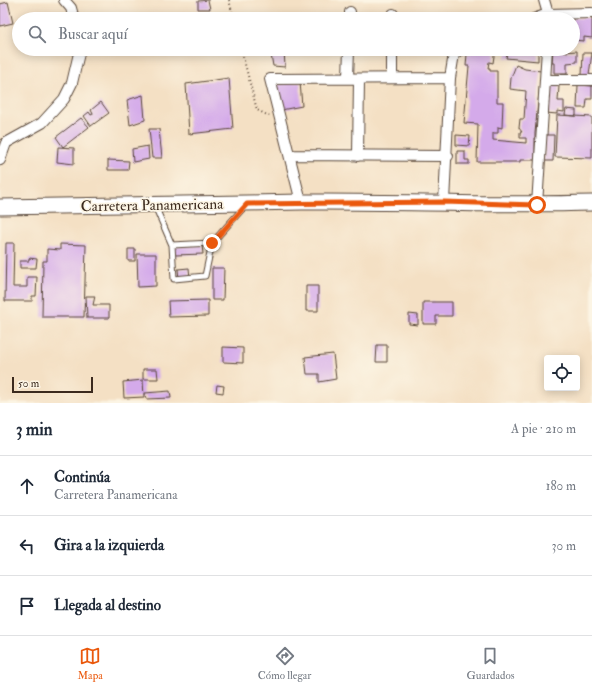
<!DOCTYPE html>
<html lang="es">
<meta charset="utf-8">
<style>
body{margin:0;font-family:"IM FELL Double Pica",serif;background:#f6f6f7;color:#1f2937}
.controls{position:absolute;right:12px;bottom:12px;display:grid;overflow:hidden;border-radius:4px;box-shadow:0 2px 10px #0003}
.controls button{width:36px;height:36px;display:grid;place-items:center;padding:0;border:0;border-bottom:1px solid #e0e1e3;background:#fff;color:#1f2937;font:20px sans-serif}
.scale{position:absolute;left:12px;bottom:10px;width:81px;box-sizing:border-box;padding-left:4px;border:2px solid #3b2a1e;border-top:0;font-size:11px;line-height:14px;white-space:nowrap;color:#3b2a1e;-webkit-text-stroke:3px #fcf5e5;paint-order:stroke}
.stop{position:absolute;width:12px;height:12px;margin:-9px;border:3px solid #ea580c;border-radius:50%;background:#fff}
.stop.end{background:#ea580c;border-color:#fff;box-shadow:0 1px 4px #0008}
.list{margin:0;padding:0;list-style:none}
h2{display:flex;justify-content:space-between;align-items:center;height:52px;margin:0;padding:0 16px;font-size:17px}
h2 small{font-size:13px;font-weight:400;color:#747a83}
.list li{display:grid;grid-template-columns:26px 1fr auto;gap:12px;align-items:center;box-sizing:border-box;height:60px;padding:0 16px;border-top:1px solid #e0e1e3}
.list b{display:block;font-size:15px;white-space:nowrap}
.list p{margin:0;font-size:13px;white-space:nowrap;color:#747a83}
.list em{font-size:13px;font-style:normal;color:#747a83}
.icon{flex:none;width:22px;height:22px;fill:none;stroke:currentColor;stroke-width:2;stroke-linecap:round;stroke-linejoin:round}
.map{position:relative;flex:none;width:592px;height:403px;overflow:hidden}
.search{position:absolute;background:#fff;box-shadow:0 2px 10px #0003;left:12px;right:12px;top:12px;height:44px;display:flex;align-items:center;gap:10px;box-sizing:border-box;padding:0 14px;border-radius:22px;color:#747a83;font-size:15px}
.sheet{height:232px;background:#fff}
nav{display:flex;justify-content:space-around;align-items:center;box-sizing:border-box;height:56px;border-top:1px solid #e0e1e3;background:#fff;font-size:11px;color:#747a83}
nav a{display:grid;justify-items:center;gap:2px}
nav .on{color:#ea580c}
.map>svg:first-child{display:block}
</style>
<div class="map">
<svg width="592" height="403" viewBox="0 0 592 403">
<rect width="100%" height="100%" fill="#fcf5e5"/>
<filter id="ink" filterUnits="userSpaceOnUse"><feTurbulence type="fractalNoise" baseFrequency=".025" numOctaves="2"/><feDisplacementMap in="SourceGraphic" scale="8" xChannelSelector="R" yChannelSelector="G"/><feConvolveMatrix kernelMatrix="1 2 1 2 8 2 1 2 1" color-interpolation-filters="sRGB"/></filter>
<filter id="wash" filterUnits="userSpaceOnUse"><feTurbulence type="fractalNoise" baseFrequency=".012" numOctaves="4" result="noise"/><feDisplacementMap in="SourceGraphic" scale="16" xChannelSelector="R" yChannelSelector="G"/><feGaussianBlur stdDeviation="0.9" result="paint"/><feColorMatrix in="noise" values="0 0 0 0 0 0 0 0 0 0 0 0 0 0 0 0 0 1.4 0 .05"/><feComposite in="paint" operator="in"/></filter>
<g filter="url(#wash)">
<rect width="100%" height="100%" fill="#f4e0c4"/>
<g id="blocks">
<!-- building -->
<path fill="#d4aaea" d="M208,0L210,9H198V1Z
M8,2L13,23L0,26V4Z
M573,18H592V38L584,37V41L573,40Z
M270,49H284L285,67L273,66Z
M471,49H495L493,63L489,62L488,68H490V71H497V102H503L502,128L498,127V133H493V140L526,143V138H520V132H522L519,128L520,119H524L526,91L510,89L511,78L516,65L525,69L541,71L535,133V160H520V162H477L478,124L464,123L469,66H466L467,54L470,55Z
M508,49H541L540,51H538V61L506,58Z
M553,49H562L563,52L577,51V62L567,63V73H554V63H552Z
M583,53H592L589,75H582Z
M229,78L233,129L189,134L186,84Z
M300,82L302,106L281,110L277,84Z
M548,85L559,86L558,101H564V112L557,111V114L546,113Z
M578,85L592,86V99H587L586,108H577Z
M143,95L145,120L130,125L127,100Z
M101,102L109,113L91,126L84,116L89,112L91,115L93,114L91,110Z
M566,109L576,110V116L565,115Z
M557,115L592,117V158L555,157Z
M81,118L89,127L63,147L56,137Z
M149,129H159L162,158H152Z
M456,135L470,136L469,146L456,145Z
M545,135H554L553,161H544Z
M148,146L149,159L133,162L132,149Z
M58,147L74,148V164L57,162Z
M457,151H465V160H469V164H457Z
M108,160L129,161L128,170H108Z
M6,243H14L13,287H27V277H37L36,296H32V301H5Z
M60,244L86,245L84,317H42L43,261H47V249L60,250Z
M202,245L203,254L175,255L174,247Z
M128,249H135V261H128Z
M137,254H156V286L138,287Z
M29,258L37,259L36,268H20V261H29Z
M189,268L190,278L179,279L178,269Z
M212,268H224L223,300H212Z
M306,286H318V311H306Z
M86,296H95L93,305H109V318H87Z
M208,300V316L169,317L168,301Z
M423,302H452V316H436V324H423Z
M409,314L418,315V325L409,324Z
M377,345H387V362H376Z
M223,347L243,348V363L223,362Z
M333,354L336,379L319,382V374H307L305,357Z
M143,369H157L158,379H143Z
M143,380L144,397L124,398L123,382Z
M217,385L224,386L223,393L216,392Z
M170,391L171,398L146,399L145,393Z"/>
</g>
</g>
<g filter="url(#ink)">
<use href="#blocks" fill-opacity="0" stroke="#574537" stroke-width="1"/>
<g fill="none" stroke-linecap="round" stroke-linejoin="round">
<defs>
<path id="service" d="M155,206L172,245L212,243L245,206
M172,245L174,279L205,276L212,243"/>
<path id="minor" d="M64,0L71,8L74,19
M544,0L548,14V19
M350,19V12
M393,19V14
M534,19L548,14L592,13
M348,78L349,49
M392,78V49
M545,80H592
M291,155L448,156
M358,156L359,79
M0,160L6,143L42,123L64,99L72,83L80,49
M301,202L270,79L450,78
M444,202L450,78L454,54L462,49
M537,205L547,49"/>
<path id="primary" d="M0,207C101,206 201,203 302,202C399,201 495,206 592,203"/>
</defs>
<!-- service casing -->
<use href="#service" stroke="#574537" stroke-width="7"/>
<!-- minor casing -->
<use href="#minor" stroke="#574537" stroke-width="12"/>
<!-- primary casing -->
<use href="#primary" stroke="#574537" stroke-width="17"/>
<!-- path -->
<path stroke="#574537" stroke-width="2" stroke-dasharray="1 3" stroke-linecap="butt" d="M229,0L234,19
M241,49L257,110L269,116"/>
<!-- service -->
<use href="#service" stroke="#fff" stroke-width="5"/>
<!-- minor -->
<use href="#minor" stroke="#fff" stroke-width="10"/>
<!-- primary -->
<use href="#primary" stroke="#fff" stroke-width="15"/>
</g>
</g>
<g fill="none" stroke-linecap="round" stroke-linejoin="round" filter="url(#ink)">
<!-- route -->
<path stroke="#ea580c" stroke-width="5" d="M212,243L247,204L444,202L537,205"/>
</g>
<g text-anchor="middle" stroke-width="3.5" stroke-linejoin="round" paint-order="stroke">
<!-- street labels -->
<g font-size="15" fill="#3b2a1e" stroke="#fcf5e5">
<text transform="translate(152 205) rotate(-1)" y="5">Carretera Panamericana</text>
</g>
</g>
</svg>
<div class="controls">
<button><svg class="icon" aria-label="locate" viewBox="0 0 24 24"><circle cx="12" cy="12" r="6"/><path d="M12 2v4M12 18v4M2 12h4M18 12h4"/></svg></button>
</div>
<div class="scale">50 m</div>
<div class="stop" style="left:537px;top:205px"></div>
<div class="stop end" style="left:212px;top:243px"></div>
<div class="search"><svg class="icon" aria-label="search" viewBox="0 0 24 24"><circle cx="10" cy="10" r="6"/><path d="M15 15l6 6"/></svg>Buscar aquí</div>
</div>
<section class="sheet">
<h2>3 min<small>A pie · 210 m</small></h2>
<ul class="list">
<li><svg class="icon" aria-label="ahead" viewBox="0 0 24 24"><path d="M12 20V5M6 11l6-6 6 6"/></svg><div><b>Continúa</b><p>Carretera Panamericana</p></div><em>180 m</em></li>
<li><svg class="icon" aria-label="left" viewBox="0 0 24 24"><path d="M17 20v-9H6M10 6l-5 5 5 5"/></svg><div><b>Gira a la izquierda</b></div><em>30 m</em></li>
<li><svg class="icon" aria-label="arrive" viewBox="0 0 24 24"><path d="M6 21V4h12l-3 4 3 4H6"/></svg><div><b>Llegada al destino</b></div></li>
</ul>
</section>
<nav>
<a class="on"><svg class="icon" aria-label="map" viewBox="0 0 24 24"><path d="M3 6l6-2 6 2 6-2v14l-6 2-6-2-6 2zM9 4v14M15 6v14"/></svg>Mapa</a>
<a><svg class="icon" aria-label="directions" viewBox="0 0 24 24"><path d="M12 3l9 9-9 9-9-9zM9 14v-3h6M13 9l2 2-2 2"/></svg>Cómo llegar</a>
<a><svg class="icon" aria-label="saved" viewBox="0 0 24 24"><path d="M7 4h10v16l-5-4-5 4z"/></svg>Guardados</a>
</nav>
